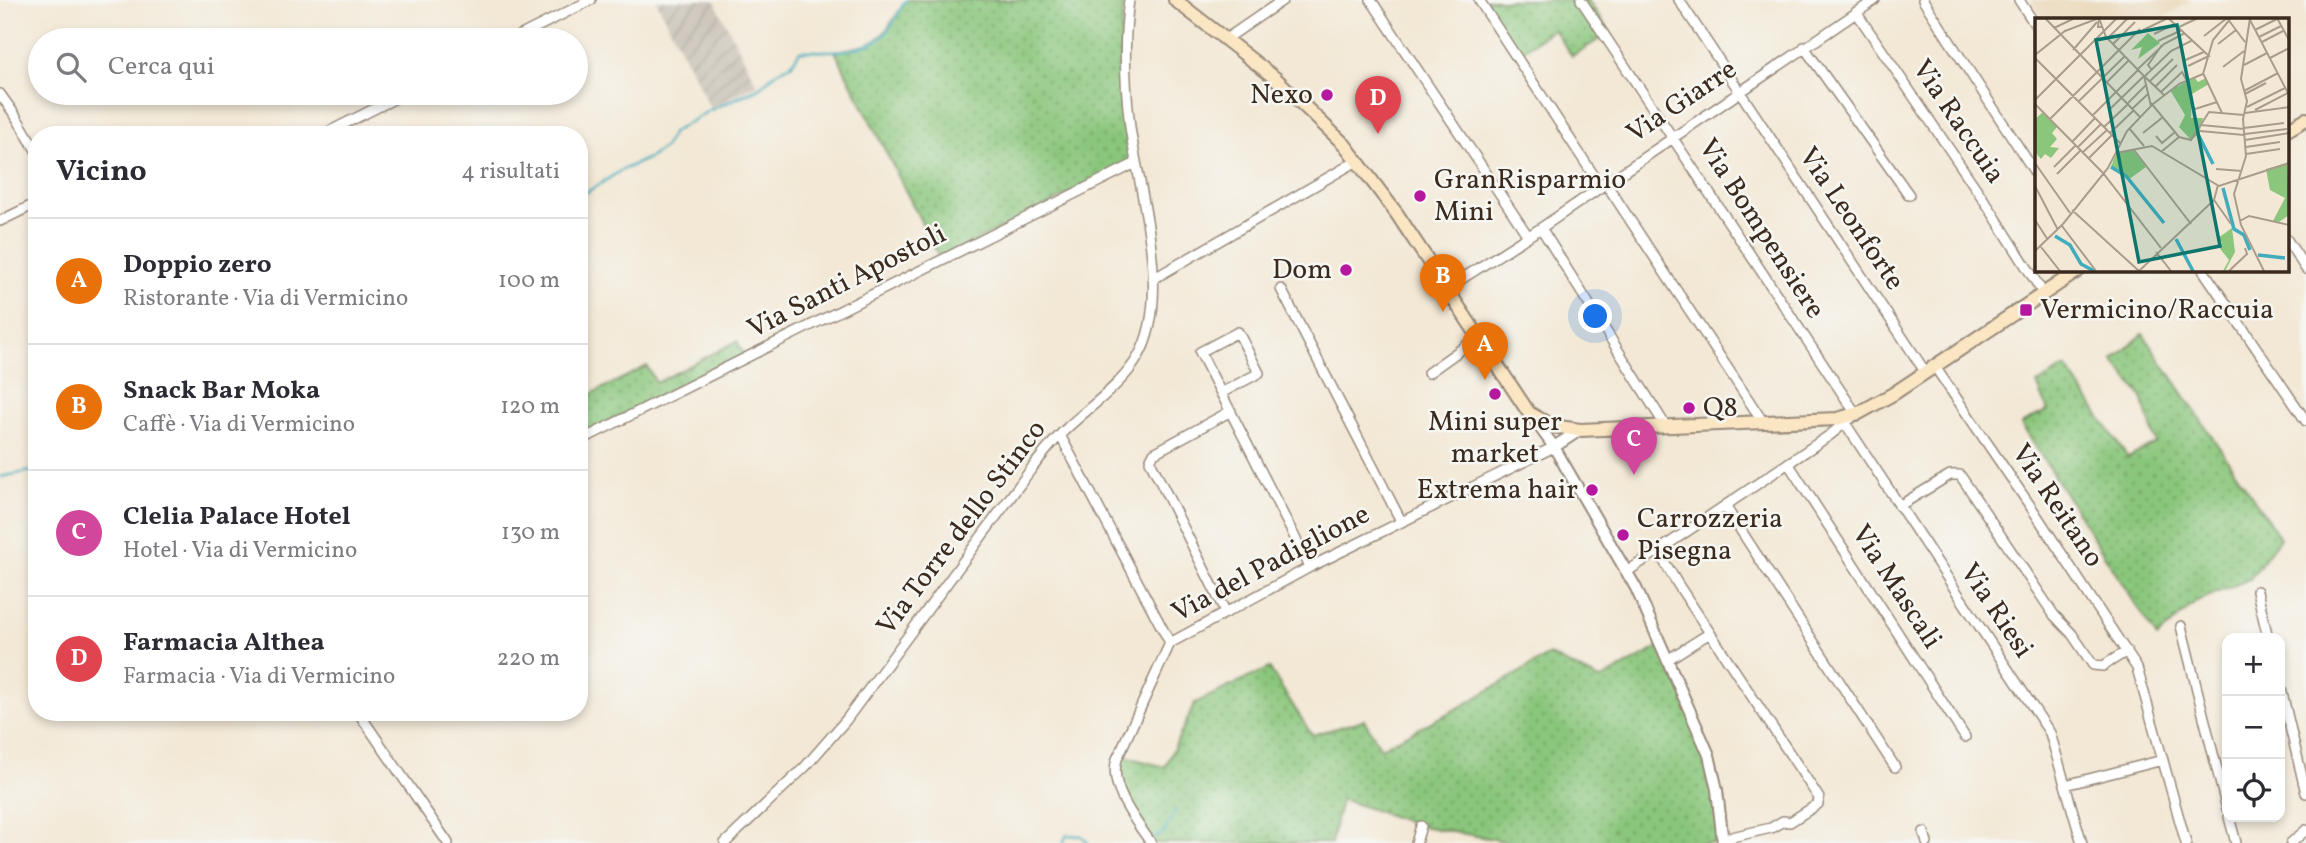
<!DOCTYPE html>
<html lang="it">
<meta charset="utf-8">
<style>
:root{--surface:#fff;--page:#f7f7f7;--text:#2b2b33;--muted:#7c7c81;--line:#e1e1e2;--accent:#db2777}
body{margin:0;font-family:Vollkorn,serif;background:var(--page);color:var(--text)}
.controls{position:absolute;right:21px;bottom:21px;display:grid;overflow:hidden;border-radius:14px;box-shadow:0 4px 10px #0003}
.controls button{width:63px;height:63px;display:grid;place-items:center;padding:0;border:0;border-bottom:2px solid var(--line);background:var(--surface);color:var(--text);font:35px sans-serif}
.you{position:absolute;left:1596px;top:317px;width:24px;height:24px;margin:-18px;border:5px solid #fff;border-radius:50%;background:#1a73e8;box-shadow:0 0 0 10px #1a73e833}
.badge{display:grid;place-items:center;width:46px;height:46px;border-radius:50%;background:var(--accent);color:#fff;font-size:23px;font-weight:700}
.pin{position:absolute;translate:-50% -58px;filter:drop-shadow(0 2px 4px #0008)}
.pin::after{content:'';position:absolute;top:37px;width:24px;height:21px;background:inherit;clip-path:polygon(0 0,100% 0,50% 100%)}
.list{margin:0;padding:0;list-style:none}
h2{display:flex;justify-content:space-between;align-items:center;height:91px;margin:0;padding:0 28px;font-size:30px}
h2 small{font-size:23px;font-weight:400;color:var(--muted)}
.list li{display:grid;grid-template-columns:46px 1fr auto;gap:21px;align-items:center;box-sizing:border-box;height:126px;padding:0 28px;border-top:2px solid var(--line)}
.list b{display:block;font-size:26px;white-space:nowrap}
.list p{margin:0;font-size:23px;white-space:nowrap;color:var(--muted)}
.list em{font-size:23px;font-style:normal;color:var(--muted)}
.icon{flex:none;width:38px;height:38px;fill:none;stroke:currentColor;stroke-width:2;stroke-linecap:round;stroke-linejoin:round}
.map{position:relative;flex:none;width:2306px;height:843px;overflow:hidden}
.search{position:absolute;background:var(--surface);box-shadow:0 4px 10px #0003;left:28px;top:28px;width:560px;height:77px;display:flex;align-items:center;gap:18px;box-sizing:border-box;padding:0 24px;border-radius:38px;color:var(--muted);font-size:26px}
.panel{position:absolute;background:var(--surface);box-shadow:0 4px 10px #0003;left:28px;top:126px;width:560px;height:595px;border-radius:28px}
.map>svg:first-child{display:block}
.built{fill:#ead8ba}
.industrial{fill:url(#industrial-furrows)}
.grass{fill:url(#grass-dots);stroke:#62784c;stroke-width:2}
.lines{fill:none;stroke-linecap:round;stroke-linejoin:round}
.stream{stroke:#40acbe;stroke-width:2.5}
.minor-casing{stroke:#97897a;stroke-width:12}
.tertiary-casing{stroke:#97897a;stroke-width:14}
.secondary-casing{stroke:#97897a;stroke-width:16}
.minor{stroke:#fff;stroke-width:9}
.tertiary{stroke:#fff;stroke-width:10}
.secondary{stroke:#fbe6c4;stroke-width:12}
.poi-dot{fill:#b5179e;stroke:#f6f6f2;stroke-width:2.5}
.labels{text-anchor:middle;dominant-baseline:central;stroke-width:5;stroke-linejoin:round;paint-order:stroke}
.poi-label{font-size:28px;fill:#3b2a1e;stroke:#f6f6f2;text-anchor:start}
.street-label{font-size:28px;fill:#3b2a1e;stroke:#f6f6f2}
.inset-river{fill:none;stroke:#40acbe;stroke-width:3.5}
.inset-road{fill:none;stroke:#a99c8c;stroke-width:2}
.view{fill:#0f766e;fill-opacity:0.15;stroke:#0f766e;stroke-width:3.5}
.inset-edge{fill:none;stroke:#3b2a1e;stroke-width:3.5}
</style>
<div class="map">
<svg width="2306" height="843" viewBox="0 0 2306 843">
<defs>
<pattern id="industrial-furrows" width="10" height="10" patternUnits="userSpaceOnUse" patternTransform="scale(1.75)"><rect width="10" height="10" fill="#cac3b8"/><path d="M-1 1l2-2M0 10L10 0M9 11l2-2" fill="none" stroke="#aea89e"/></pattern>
<pattern id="grass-dots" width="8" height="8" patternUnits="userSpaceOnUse" patternTransform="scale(1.75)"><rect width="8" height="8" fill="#8ac67b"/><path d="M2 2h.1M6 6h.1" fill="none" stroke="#72a164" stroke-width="1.8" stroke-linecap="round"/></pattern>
</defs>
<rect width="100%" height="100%" fill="#f6f6f2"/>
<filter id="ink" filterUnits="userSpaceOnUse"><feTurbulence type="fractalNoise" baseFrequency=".0143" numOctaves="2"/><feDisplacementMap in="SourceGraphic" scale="14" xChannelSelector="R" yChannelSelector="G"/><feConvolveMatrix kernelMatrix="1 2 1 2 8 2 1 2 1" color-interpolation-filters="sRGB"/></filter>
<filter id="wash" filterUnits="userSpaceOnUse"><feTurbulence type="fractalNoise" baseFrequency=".00686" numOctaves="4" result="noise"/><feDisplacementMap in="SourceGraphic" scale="28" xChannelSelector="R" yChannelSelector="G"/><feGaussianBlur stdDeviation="1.57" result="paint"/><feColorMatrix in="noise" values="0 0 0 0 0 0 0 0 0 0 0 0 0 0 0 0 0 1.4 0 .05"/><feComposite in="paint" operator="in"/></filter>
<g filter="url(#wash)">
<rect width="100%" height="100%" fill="#f3e8d5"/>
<path class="built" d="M2031,0H2192L2163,19H2043Z"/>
<path class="industrial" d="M656,0H714L757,84L710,108Z"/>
<path class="grass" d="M906,0H1124C1117,54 1121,108 1133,162L940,259L835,51C885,44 881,38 906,0Z
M1484,0H1588L1610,33L1572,56L1553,29L1519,53Z
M2143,334L2280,538L2250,579L2197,601L2157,638L2021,424L2048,410L2037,384L2066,367L2128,458L2156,443L2142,397L2113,360Z
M737,341L744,356L579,436V400L647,366L656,383Z
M1661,646L1709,755L1723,843H1515L1421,826L1341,799L1331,843H1151L1115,780L1119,755L1165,767L1195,703L1269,668L1312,735L1364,720L1381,748L1462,706L1549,655L1600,680Z"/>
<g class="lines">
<path class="stream" d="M579,197L622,170L649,158L664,148L673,132L710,110L759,88L777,72L791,65L800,51C826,51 860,54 882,37C893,28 898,12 906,0
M0,477L37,470
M1153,839L1164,832L1176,810
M1063,843L1067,835L1082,836L1088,843"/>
</g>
</g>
<g filter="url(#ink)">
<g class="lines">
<defs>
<path id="minor" d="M1371,0L1528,236
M1479,0L1600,185
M1581,0L1856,414L1830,435L1628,571
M1679,0L1926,373
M1923,0L2036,174
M2019,0L2036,26
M1856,12L1990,209L2043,293
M1226,39L1283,0
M511,40L591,0
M1804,47L1909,195
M0,94L15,115L37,152
M322,135L406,93
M1605,182L1763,422
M0,221L37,203
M1541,228L1665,425
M2287,240L2306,269
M2203,270L2306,421
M1153,279L1357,161
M1281,289L1401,521
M1446,289L1541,228L1875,0
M1238,332L1259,373L1221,393L1200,352Z
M1935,367L2033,510L2137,668L2186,843
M1428,373L1477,338
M1221,393L1310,567
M1843,420L2050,733L2082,843
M1060,435L1170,643
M579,441L1136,163
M1788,463L1965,737
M1725,506L1895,767
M1899,506L1950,475H1960L2054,615L2072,634L2093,665L2103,666L2127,651
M1658,551L1677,583L1819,798L1818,804L1790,822L1783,821L1771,828L1723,839
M2257,591L2268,638
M1226,613L1150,461L1154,453L1231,411
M2181,626L2227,809
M1667,660L1710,633
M2280,685L2306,793
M358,712L448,843
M2065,785L2163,760
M2229,817L2236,843
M1924,832L1927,843
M725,843L805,767L846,720L1032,468C1043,454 1054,440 1067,428C1090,406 1122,385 1138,357C1173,297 1139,192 1130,127C1125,85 1123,42 1129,0
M1151,843C1136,821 1108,787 1117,759L1170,643L1310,567L1554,447
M1416,843L1421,826
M2291,843L2306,830"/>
<path id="tertiary" d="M1531,415L1554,447L1636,588L1709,755L1717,790L1723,843
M1554,447L1580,430"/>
<path id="secondary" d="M1175,0L1275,78L1345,145L1397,214L1529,413L1552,426L1580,430L1837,419L1859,413L1893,394L2079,270
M2287,130L2306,119"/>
</defs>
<use href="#minor" class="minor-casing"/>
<use href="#tertiary" class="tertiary-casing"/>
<use href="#secondary" class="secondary-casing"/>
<use href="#minor" class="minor"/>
<use href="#tertiary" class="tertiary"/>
<use href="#secondary" class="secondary"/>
</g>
</g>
<g class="poi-dot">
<circle cx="1327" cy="95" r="7"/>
<circle cx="1420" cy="196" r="7"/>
<circle cx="1346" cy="270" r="7"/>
<rect x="2019" y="303" width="14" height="14" rx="3.5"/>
<circle cx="1495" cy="394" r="7"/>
<circle cx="1689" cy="408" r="7"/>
<circle cx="1592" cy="490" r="7"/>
<circle cx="1623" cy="535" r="7"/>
</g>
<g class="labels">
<g class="poi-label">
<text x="1313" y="95" text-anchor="end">Nexo</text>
<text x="1434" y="180">GranRisparmio<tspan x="1434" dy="32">Mini</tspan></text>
<text x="1332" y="270" text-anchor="end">Dom</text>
<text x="2040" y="310">Vermicino/Raccuia</text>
<text x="1703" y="408">Q8</text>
<text x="1495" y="422" text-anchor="middle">Mini super<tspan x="1495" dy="32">market</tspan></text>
<text x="1578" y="490" text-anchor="end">Extrema hair</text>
<text x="1637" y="519">Carrozzeria<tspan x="1637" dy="32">Pisegna</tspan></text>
</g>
<g class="street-label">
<text transform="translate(1682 102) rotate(-34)">Via Giarre</text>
<text transform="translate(1958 122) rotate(56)">Via Raccuia</text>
<text transform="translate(1851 219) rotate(56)">Via Leonforte</text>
<text transform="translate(1761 229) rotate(57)">Via Bompensiere</text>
<text transform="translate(847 282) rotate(-27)">Via Santi Apostoli</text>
<text transform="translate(2057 506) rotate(56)">Via Reitano</text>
<text transform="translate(962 528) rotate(-53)">Via Torre dello Stinco</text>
<text transform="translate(1271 564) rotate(-28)">Via del Padiglione</text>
<text transform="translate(1896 587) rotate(57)">Via Mascali</text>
<text transform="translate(1996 611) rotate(56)">Via Riesi</text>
</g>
</g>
<g transform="translate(2035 18)">
<rect width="254" height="254" fill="#f3e8d5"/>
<path d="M113,15L125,25L103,41L107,29L96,32ZM160,60L163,64L171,60L174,66L157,76L156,100H168L164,116L156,122L144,109L150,97L135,72ZM8,94L22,109L17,115L22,121L15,129L24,130L16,140L10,136L6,141L0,134V101ZM98,132L111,149L93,162L76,149L81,136ZM252,145L254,197L244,204L238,203L250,180L235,172L231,151ZM197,210L200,234L190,253H188L194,242L183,228L187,225L183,220Z" fill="#8ac67b"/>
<path class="inset-river" d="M164,118L178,146M76,149L91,158L129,205M188,170L199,211L209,217L215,232M20,218L35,227L46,246L59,253M141,221L158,253M223,237L250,240"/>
<path class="inset-road" d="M10,0L105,99M192,0L210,24M215,0L206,61L212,83L208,101L211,138L199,176L206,207L229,253M242,0L254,22M215,2L254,77M144,9L163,0M19,10L40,0M108,12L133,0L174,38L153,48M220,12L242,1M119,16L140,6M169,18L192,0M224,19L246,8M73,20L93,0M123,23L147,12M227,24L248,13M78,26L100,4M183,26L201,12M38,32L62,4M0,37L30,13L64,0L63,9H67M0,40L85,125M235,40L254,30M148,43L169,34M209,47L232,35M188,49L209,33M103,51L129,26L150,15M117,52L113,47L127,27M168,55L187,95M110,58L136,33L158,22M115,63L138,41M71,65L93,43M120,69L142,47M209,73L243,55M126,74L147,54L152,63M210,76L231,65M0,82L82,0M43,84L90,38M116,85L144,119L156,122L174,94L209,97M0,86L68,155L126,230M92,86L111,67M118,86L144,66L168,56L178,22L196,0M212,89L250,70M97,91L113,76M74,92L109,58L129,77M157,92L182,84M220,92L253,75M210,95L254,89M57,98L103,52M15,101L105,11M166,107L209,111M69,109L92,87M94,110L109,128M209,110L249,105M165,113L209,117M75,115L98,93M108,115L128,99M210,116L252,111M121,118L127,125L140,114M210,122L254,115M37,124L60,100M43,129L66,106M211,129L245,124M99,132L156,206M48,134L72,112M126,134L144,119M81,135L117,128L184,168L254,145M211,136L245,131M54,140L77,117M0,145L35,195M19,149L41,127M181,151L207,153M22,156L46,132M0,168L23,212M179,182L196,206M37,192L104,253M0,202L13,222M205,203L214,198L254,207M27,208L61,253M6,229L25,253M0,233L28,206L73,150L92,113L116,88L109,58L71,19L64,0M121,234L136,253M104,253L179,182L183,167M194,253L212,236L210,230"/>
<path class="view" d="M142,7L185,228L104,244L61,22Z"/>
<rect width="254" height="254" class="inset-edge"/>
</g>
</svg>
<div class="controls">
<button>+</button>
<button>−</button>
<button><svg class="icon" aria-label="locate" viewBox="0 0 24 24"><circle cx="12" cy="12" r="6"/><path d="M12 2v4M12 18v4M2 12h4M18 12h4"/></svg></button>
</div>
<div class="you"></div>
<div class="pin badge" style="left:1485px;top:380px;background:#e8710a">A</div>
<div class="pin badge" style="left:1443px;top:312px;background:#e8710a">B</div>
<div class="pin badge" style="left:1634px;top:475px;background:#d1479c">C</div>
<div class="pin badge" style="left:1378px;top:134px;background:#e0444e">D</div>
<div class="search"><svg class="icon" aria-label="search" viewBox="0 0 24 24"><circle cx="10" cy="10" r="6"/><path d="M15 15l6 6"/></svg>Cerca qui</div>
<section class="panel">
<h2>Vicino<small>4 risultati</small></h2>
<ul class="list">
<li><span class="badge" style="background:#e8710a">A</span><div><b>Doppio zero</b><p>Ristorante · Via di Vermicino</p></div><em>100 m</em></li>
<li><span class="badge" style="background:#e8710a">B</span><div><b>Snack Bar Moka</b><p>Caffè · Via di Vermicino</p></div><em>120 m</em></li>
<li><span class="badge" style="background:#d1479c">C</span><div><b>Clelia Palace Hotel</b><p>Hotel · Via di Vermicino</p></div><em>130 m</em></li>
<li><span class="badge" style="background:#e0444e">D</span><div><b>Farmacia Althea</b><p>Farmacia · Via di Vermicino</p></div><em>220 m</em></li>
</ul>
</section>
</div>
